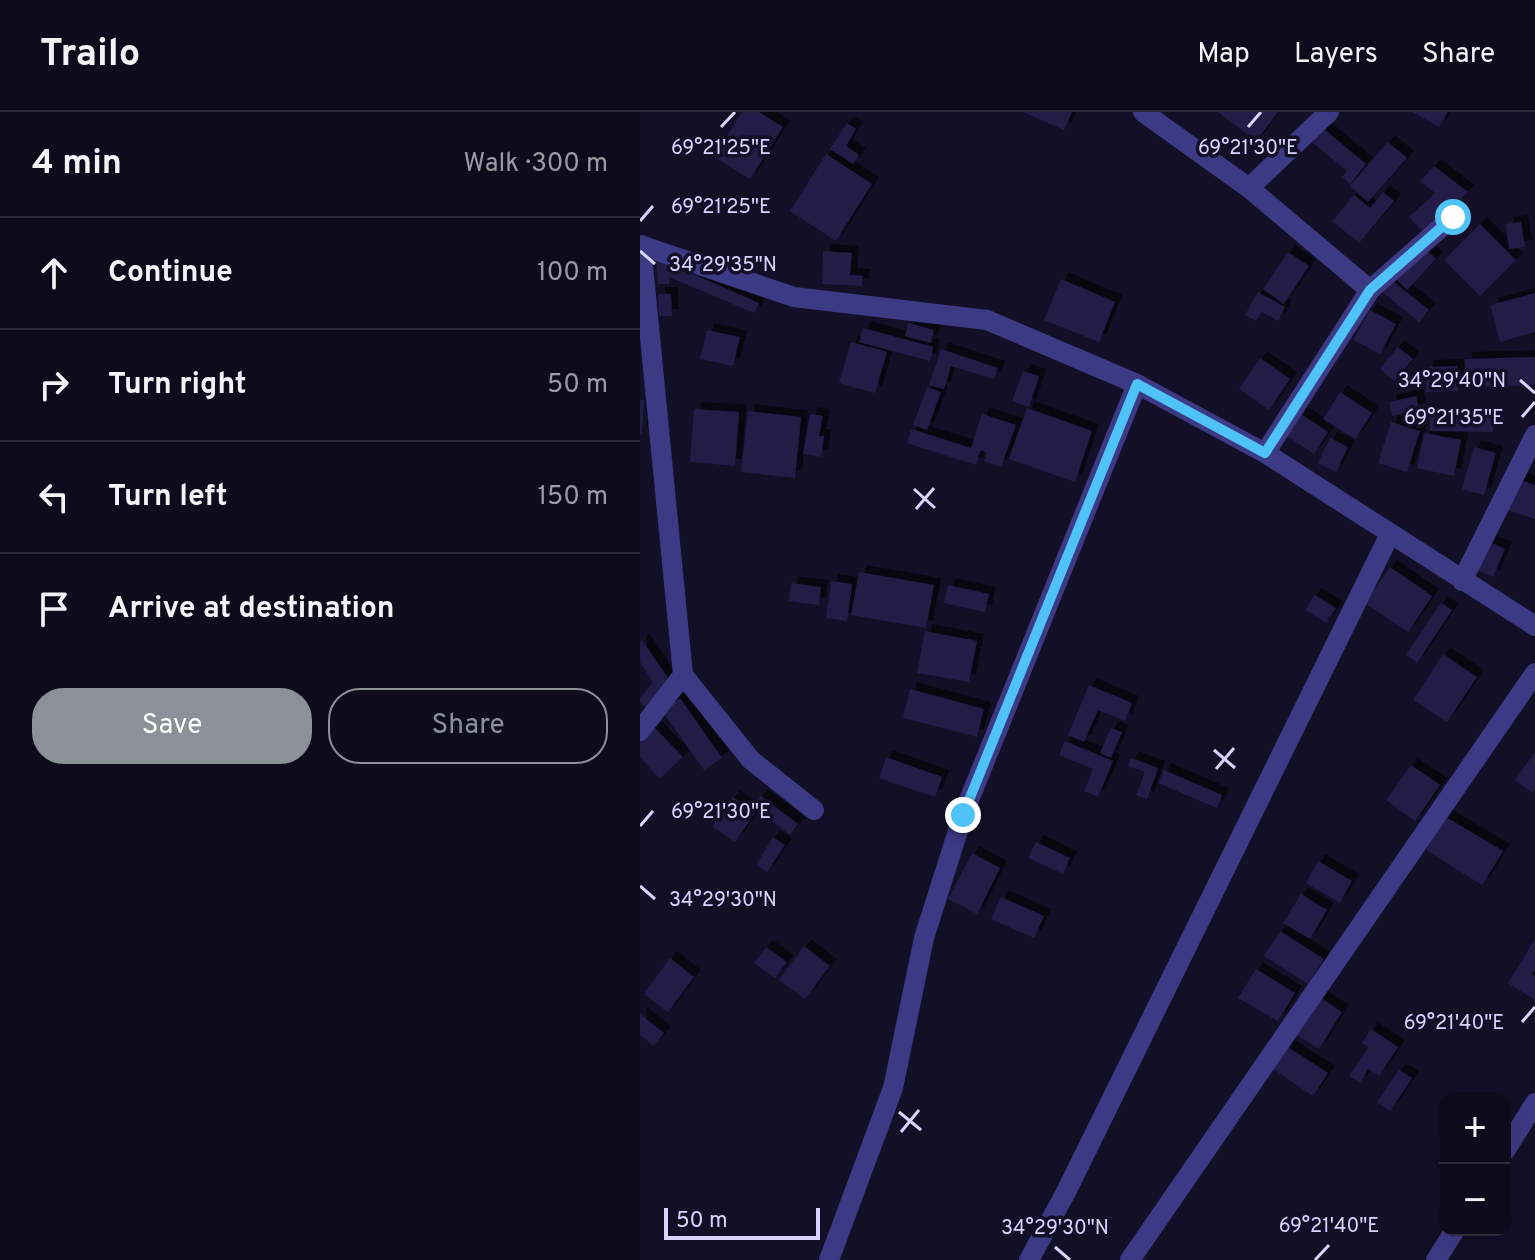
<!DOCTYPE html>
<meta charset="utf-8">
<style>
:root{--surface:#0e0b1c;--page:#1c1929;--text:#f1f3f6;--muted:#9b9ba3;--line:#2e2b3b;--accent:#8c9099}
body{margin:0;font-family:Overpass,sans-serif;background:var(--page);color:var(--text)}
.controls{position:absolute;right:24px;bottom:24px;display:grid;overflow:hidden;border-radius:16px;box-shadow:0 8px 32px #0002}
.controls button{width:72px;height:72px;display:grid;place-items:center;padding:0;border:0;border-bottom:2px solid var(--line);background:var(--surface);color:var(--text);font:40px sans-serif}
.scale{position:absolute;left:24px;bottom:20px;width:156px;box-sizing:border-box;padding-left:8px;border:4px solid #d9d4ff;border-top:0;font-size:22px;line-height:28px;white-space:nowrap;color:#d9d4ff;-webkit-text-stroke:6px #130f26;paint-order:stroke}
.stop{position:absolute;width:24px;height:24px;margin:-18px;border:6px solid #4fc3f7;border-radius:50%;background:#fff}
.stop.end{background:#4fc3f7;border-color:#fff;box-shadow:0 2px 8px #0008}
.list{margin:0;padding:0;list-style:none}
h2{display:flex;justify-content:space-between;align-items:center;height:104px;margin:0;padding:0 32px;font-size:34px}
h2 small{font-size:26px;font-weight:400;color:var(--muted)}
.list li{display:grid;grid-template-columns:52px 1fr auto;gap:24px;align-items:center;box-sizing:border-box;height:112px;padding:0 32px;border-top:2px solid var(--line)}
.list b{display:block;font-size:30px;white-space:nowrap}
.list em{font-size:26px;font-style:normal;color:var(--muted)}
.actions{display:flex;gap:16px;padding:24px 32px}
.actions a{flex:1;padding:18px 0;border:2px solid var(--accent);border-radius:32px;text-align:center;font-size:28px;color:var(--accent)}
.actions .main{background:var(--accent);color:#fff}
.icon{flex:none;width:44px;height:44px;fill:none;stroke:currentColor;stroke-width:2;stroke-linecap:round;stroke-linejoin:round}
.map{position:relative;flex:none;width:895px;height:1148px;overflow:hidden}
header{display:flex;align-items:center;gap:48px;box-sizing:border-box;height:112px;padding:0 40px;background:var(--surface);border-bottom:2px solid var(--line)}
header strong{font-size:38px}
nav{display:flex;gap:44px;margin-inline-start:auto;font-size:28px}
main{display:flex}
aside{flex:1;background:var(--surface)}
.map>svg:first-child{display:block}
.building{fill:#241b47;filter:url(#shadow)}
.lines{fill:none;stroke-linecap:round;stroke-linejoin:round}
.street{stroke:#3d3a85;stroke-width:20}
.route{stroke:#4fc3f7;stroke-width:10}
.ticks{fill:none;stroke:#d9d4ff;stroke-width:3}
.ticks-label{font-size:20px;text-anchor:middle;fill:#d9d4ff;stroke:#130f26;stroke-width:7;stroke-linejoin:round;paint-order:stroke}
</style>
<header>
<strong>Trailo</strong>
<nav><a>Map</a><a>Layers</a><a>Share</a></nav>
</header>
<main>
<aside>
<h2>4 min<small>Walk · 300 m</small></h2>
<ul class="list">
<li><svg class="icon" aria-label="ahead" viewBox="0 0 24 24"><path d="M12 20V5M6 11l6-6 6 6"/></svg><div><b>Continue</b></div><em>100 m</em></li>
<li><svg class="icon" aria-label="right" viewBox="0 0 24 24"><path d="M7 20v-9h11M14 6l5 5-5 5"/></svg><div><b>Turn right</b></div><em>50 m</em></li>
<li><svg class="icon" aria-label="left" viewBox="0 0 24 24"><path d="M17 20v-9H6M10 6l-5 5 5 5"/></svg><div><b>Turn left</b></div><em>150 m</em></li>
<li><svg class="icon" aria-label="arrive" viewBox="0 0 24 24"><path d="M6 21V4h12l-3 4 3 4H6"/></svg><div><b>Arrive at destination</b></div></li>
</ul>
<div class="actions"><a class="main">Save</a><a>Share</a></div>
</aside>
<div class="map">
<svg width="895" height="1148" viewBox="0 0 895 1148">
<defs>
<filter id="shadow"><feDropShadow dx="7" dy="-7" stdDeviation="0" flood-color="#0009"/></filter>
</defs>
<rect width="100%" height="100%" fill="#130f26"/>
<path class="building" d="M102,0H119L143,15L110,67L74,45Z
M383,0H432L424,18Z
M578,0H638L616,29Z
M772,0H808L799,15Z
M207,11L216,17L206,34L219,43L213,52L190,37Z
M684,17L726,52L710,72L702,65L707,59L672,30Z
M748,30L767,46L728,90L710,74Z
M186,42L232,72L196,129L150,99Z
M794,54L828,80L783,120L769,105L795,81L780,69Z
M743,80L754,89L719,131L692,109L714,83L730,96Z
M881,110L885,135L869,137L866,112Z
M840,112L876,148L840,184L804,148Z
M785,136L796,147L767,178L756,167Z
M183,139L212,141L210,163L223,164L222,174L182,172Z
M648,140L669,154L644,192L623,177Z
M16,146L119,191L114,201L29,165V172H18Z
M421,167L475,190L459,230L404,208Z
M750,167L789,198L779,210L741,179Z
M618,180L645,195L638,209L621,200L616,209L605,203Z
M895,181V220L860,230L850,193Z
M18,182H31L32,204H19Z
M730,198L756,212L740,242L713,228Z
M268,211L294,218L291,231L265,224Z
M223,216L293,235L290,249L219,230Z
M67,218L100,225L93,254L60,247Z
M211,230L247,240L235,281L199,271Z
M758,235L773,247L754,269L740,257Z
M301,237L358,256L354,267L311,254L304,277L289,273Z
M895,245V273L827,276L825,247Z
M620,246L650,267L629,298L599,277Z
M817,254L818,279L786,280V255Z
M383,259L399,264L389,295L372,289Z
M287,275L301,280L287,318L273,313Z
M700,280L732,301L715,327L683,307Z
M776,284L779,298L752,304L749,290Z
M0,288H4L2,321H0Z
M387,296L452,319L435,370L369,347Z
M54,297L99,300L95,354L50,350Z
M108,299L161,305L155,366L101,360Z
M170,302L183,304L179,324H184L181,345L163,342Z
M342,302L376,313L361,355L344,349L347,341L341,338L336,353L267,331L271,317L331,336Z
M661,302L688,320L674,342L647,324Z
M790,304L853,305V320L790,319Z
M751,310L780,319L767,360L738,351Z
M784,321L821,328L814,364L777,356Z
M690,326L708,335L696,360L678,351Z
M834,335L856,341L844,383L822,377Z
M877,367L895,373V407L867,398Z
M850,430L865,437L853,465L837,458Z
M750,455L792,484L768,520L725,491Z
M219,460L294,473L286,516L211,503Z
M191,469L212,472L207,509L186,506Z
M151,471L181,475L179,493L149,489Z
M308,473L349,482L345,500L304,491Z
M674,483L696,496L686,511L665,498Z
M801,491L812,498L777,551L766,543Z
M285,519L337,529L329,570L277,561Z
M2,528L30,569L6,596L0,591V586L13,570L0,550V530Z
M803,542L837,565L807,610L773,588Z
M449,573L492,591L485,609L458,598L444,630L428,623Z
M270,577L344,597L337,625L263,606Z
M40,586L82,646L64,658L22,599Z
M15,616L43,645L20,667L0,645V629Z
M471,616L482,620L471,646L460,641Z
M425,629L473,649L458,685L444,679L453,657L419,643Z
M895,640V677L892,681L875,668Z
M246,645L302,665L295,685L239,666Z
M491,646L518,656L507,687L496,683L505,660L488,654Z
M771,653L800,673L775,709L746,688Z
M524,658L582,683L577,696L518,671Z
M121,684L158,712L150,723L113,694Z
M93,685L115,701L95,730L72,714Z
M806,705L863,739L842,773L786,738Z
M133,725L145,733L127,760L116,753Z
M396,730L430,746L423,762L388,746Z
M332,741L360,756L337,802L308,787Z
M678,749L712,769L700,791L666,771Z
M661,782L687,798L670,827L643,811Z
M361,785L404,804L394,826L351,807Z
M640,819L684,847L668,872L624,844Z
M895,827V858L892,862L895,864V888L868,871Z
M164,834L190,854L165,887L139,868Z
M126,835L147,850L135,866L114,851Z
M30,846L54,865L28,900L4,882Z
M616,857L655,881L638,909L598,886Z
M678,884L702,900L679,937L654,921Z
M0,902L24,921L14,934L0,923Z
M731,917L758,935L739,964L728,957L720,971L709,964L729,935L722,931Z
M645,933L688,961L673,984L630,955Z
M759,958L772,966L750,999L737,990Z"/>
<g class="lines">
<path class="street" d="M503,0L609,76L730,178
M609,76L689,0
M0,133L154,185L347,208L497,272L625,341L895,514
M1,133L43,563L111,648L174,698
M625,341L730,178L813,105
M822,469L895,323
M0,619L43,563
M865,1039L895,991
M189,1148L253,976L284,826L323,703L497,272
M389,1148L426,1080L750,422
M490,1148L895,561
M796,1148L815,1118"/>
</g>
<g class="lines">
<path class="route" d="M323,703L497,272L625,341L730,178L813,105"/>
</g>
<path class="ticks" d="M81,15L95,0M608,15L621,0M0,109L13,94M0,139L15,152M880,268L895,281M882,305L895,290M274,377L295,396M276,397L294,376M574,638L595,656M576,657L594,636M0,714L13,699M0,774L15,787M882,910L895,895M259,1000L281,1018M261,1020L279,998M415,1135L430,1148M675,1148L689,1133"/>
<g class="ticks-label">
<text x="81" y="42">69°21'25"E</text>
<text x="608" y="42">69°21'30"E</text>
<text x="81" y="101">69°21'25"E</text>
<text x="83" y="159">34°29'35"N</text>
<text x="812" y="275">34°29'40"N</text>
<text x="814" y="312">69°21'35"E</text>
<text x="81" y="706">69°21'30"E</text>
<text x="83" y="794">34°29'30"N</text>
<text x="814" y="917">69°21'40"E</text>
<text x="689" y="1120">69°21'40"E</text>
<text x="415" y="1122">34°29'30"N</text>
</g>
</svg>
<div class="controls">
<button>+</button>
<button>−</button>
</div>
<div class="scale">50 m</div>
<div class="stop" style="left:813px;top:105px"></div>
<div class="stop end" style="left:323px;top:703px"></div>
</div>
</main>
